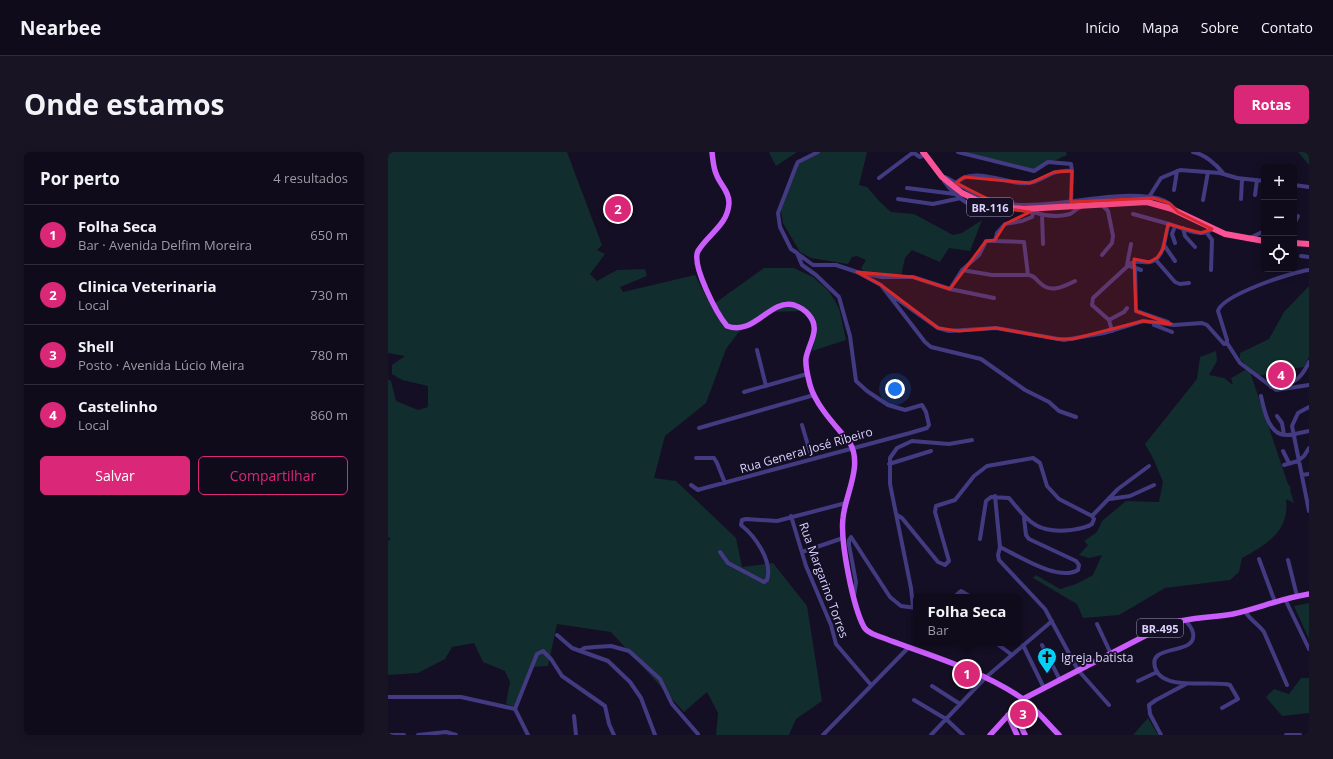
<!DOCTYPE html>
<html lang="pt">
<meta charset="utf-8">
<style>
:root{--surface:#0f0b1b;--page:#181424;--text:#f1f3f6;--muted:#9b9ba3;--line:#2f2b3a;--accent:#db2777}
body{margin:0;font-family:"Open Sans",sans-serif;background:var(--page);color:var(--text)}
.controls{position:absolute;right:12px;top:12px;display:grid;overflow:hidden;border-radius:6px;box-shadow:0 2px 10px #0003}
.controls button{width:36px;height:36px;display:grid;place-items:center;padding:0;border:0;border-bottom:1px solid var(--line);background:var(--surface);color:var(--text);font:20px sans-serif}
.you{position:absolute;left:507px;top:237px;width:14px;height:14px;margin:-10px;border:3px solid #fff;border-radius:50%;background:#1a73e8;box-shadow:0 0 0 6px #1a73e833}
.badge{display:grid;place-items:center;width:26px;height:26px;border-radius:50%;background:var(--accent);color:#fff;font-size:13px;font-weight:700}
.pin{position:absolute;translate:-50% -50%;border:2px solid #fff;box-shadow:0 1px 4px #0006}
.popup{position:absolute;left:525px;top:442px;width:108px;height:52px;box-sizing:border-box;display:grid;place-content:center;border-radius:6px;background:var(--surface);filter:drop-shadow(0 1px 3px #0005);font-size:13px;white-space:nowrap;color:var(--muted)}
.popup b{font-size:15px;color:var(--text)}
.popup::after{content:'';position:absolute;left:50%;top:100%;margin-left:-8px;border:8px solid transparent;border-top-color:var(--surface)}
.list{margin:0;padding:0;list-style:none}
h2{display:flex;justify-content:space-between;align-items:center;height:52px;margin:0;padding:0 16px;font-size:17px}
h2 small{font-size:13px;font-weight:400;color:var(--muted)}
.list li{display:grid;grid-template-columns:26px 1fr auto;gap:12px;align-items:center;box-sizing:border-box;height:60px;padding:0 16px;border-top:1px solid var(--line)}
.list b{display:block;font-size:15px;white-space:nowrap}
.list p{margin:0;font-size:13px;white-space:nowrap;color:var(--muted)}
.list em{font-size:13px;font-style:normal;color:var(--muted)}
.actions{display:flex;gap:8px;padding:12px 16px}
.actions a{flex:1;padding:9px 0;border:1px solid var(--accent);border-radius:6px;text-align:center;font-size:14px;color:var(--accent)}
.actions .main{background:var(--accent);color:#fff}
.icon{flex:none;width:22px;height:22px;fill:none;stroke:currentColor;stroke-width:2;stroke-linecap:round;stroke-linejoin:round}
.map{position:relative;flex:none;width:921px;height:583px;overflow:hidden;border-radius:6px}
header{display:flex;align-items:center;gap:24px;box-sizing:border-box;height:56px;padding:0 20px;background:var(--surface);border-bottom:1px solid var(--line)}
header strong{font-size:19px}
nav{display:flex;gap:22px;margin-inline-start:auto;font-size:14px}
.intro{display:flex;align-items:center;justify-content:space-between;box-sizing:border-box;height:96px;padding:0 24px}
h1{margin:0;font-size:28px}
.button{padding:10px 18px;border-radius:6px;background:var(--accent);color:#fff;font-size:14px;font-weight:700}
main{display:flex;gap:24px;padding:0 24px}
aside{flex:1;background:var(--surface);border-radius:6px;box-shadow:0 2px 10px #0003}
.map>svg:first-child{display:block}
.green{fill:#122d2e}
.lines{fill:none;stroke-linecap:round;stroke-linejoin:round}
.minor{stroke:#423b82;stroke-width:4}
.major{stroke:#ca5dfb;stroke-width:5.5}
.highway{stroke:#fb5298;stroke-width:6}
.marked{fill:#d62828;fill-opacity:0.2;stroke:#d62828;stroke-width:3;stroke-linejoin:round}
.labels{text-anchor:middle;dominant-baseline:central;stroke-width:4;stroke-linejoin:round;paint-order:stroke}
.shield{fill:#140f24;stroke:#9f98bd;stroke-width:1}
.shield-label{font-size:11px;font-weight:bold;fill:#dbd3fe}
.street-label{font-size:12px;fill:#dbd3fe;stroke:#140f24}
.poi-label{font-size:12px;fill:#dbd3fe;stroke:#140f24;text-anchor:start}
</style>
<header>
<strong>Nearbee</strong>
<nav><a>Início</a><a>Mapa</a><a>Sobre</a><a>Contato</a></nav>
</header>
<div class="intro"><h1>Onde estamos</h1><a class="button">Rotas</a></div>
<main>
<aside>
<h2>Por perto<small>4 resultados</small></h2>
<ul class="list">
<li><span class="badge">1</span><div><b>Folha Seca</b><p>Bar · Avenida Delfim Moreira</p></div><em>650 m</em></li>
<li><span class="badge">2</span><div><b>Clinica Veterinaria</b><p>Local</p></div><em>730 m</em></li>
<li><span class="badge">3</span><div><b>Shell</b><p>Posto · Avenida Lúcio Meira</p></div><em>780 m</em></li>
<li><span class="badge">4</span><div><b>Castelinho</b><p>Local</p></div><em>860 m</em></li>
</ul>
<div class="actions"><a class="main">Salvar</a><a>Compartilhar</a></div>
</aside>
<div class="map">
<svg width="921" height="583" viewBox="0 0 921 583">
<rect width="100%" height="100%" fill="#140f24"/>
<path class="green" d="M0,0H179L214,93L209,98L217,102L202,122L209,129L229,118L257,117L259,124L232,135L235,140L307,123L323,154L376,116H406L425,125L441,139L451,156L458,188L424,199C430,178 427,176 414,159L380,160L350,181L338,197L318,251L277,284L266,326L288,329L348,386L354,415L385,411L419,454L434,549L408,567L401,583H328L330,561L319,540L296,560L223,480L169,472L160,514L142,515L127,555L118,552L122,530L117,519L95,510L86,491L64,495L57,507L30,521L0,523V389L3,387L0,385V227L3,229L8,249L30,258L40,255V234L14,228L4,222V213L17,204L0,201Z
M381,0H409L388,14Z
M433,0H479L471,33L479,35L492,50L503,60L526,62L565,83L574,81L594,68L582,99L561,96L552,110L524,98L517,106L513,124L477,121L473,116L478,108L469,104L464,105L460,112L423,106L412,100L395,71L393,59L410,12Z
M577,0H678L679,3L646,18Z
M910,0H921V13Z
M921,134V205L916,215L893,218L872,224L861,217L900,332L903,336L902,338L906,351L898,347C902,379 879,392 854,406L851,420L842,428L777,436L731,463L695,466L689,452L645,426L648,423L672,437L688,432L705,423L714,403L701,406L691,403L700,393L696,389L709,380L714,369L738,349L771,350L775,330L765,306L757,292L809,227L812,205L828,199L829,209L821,223L836,226L845,233L843,226L861,216L852,207V201L881,187L896,160Z
M921,451V487L906,454Z
M913,526H921V561L894,564L878,545L886,537L901,542Z
M760,566L770,583H745Z"/>
<g class="lines">
<path class="minor" d="M570,0L646,19L660,10L683,12L684,19
M805,0C816,2 828,12 835,21
M557,25C575,34 592,47 612,51C662,59 713,39 762,45C772,46 782,50 788,58
M491,26L523,2L526,1L532,5L537,2
M556,29C567,45 596,68 615,56
M568,31C583,15 613,29 631,31C654,34 659,16 684,19L683,50
M906,33L921,35
M519,36L567,42
M786,38L789,19
M867,43L869,28
M761,45L773,26L792,18L832,21L849,26L876,29
M510,47L545,52L573,46
M853,47L854,27
M815,48L820,20
M714,53L720,59L725,84L724,91L714,103
M646,60C657,64 671,65 682,62C686,60 689,56 693,55
M745,62L781,72
M654,63L655,92
M906,72L910,64
M795,76L797,84L807,95
M819,81L824,88L823,118
M862,86L876,79
M607,89L636,90L640,123C645,123 647,126 651,130C662,142 675,135 687,129
M787,91L784,82L787,74
M743,92L739,113L753,118
M776,93L787,109
M410,102L425,113H448L469,120L494,125H525L562,137
M913,104L921,105
M767,107L787,130L792,132L801,131
M747,115L748,159L780,170
M574,118L604,123H640
M469,120L493,133L537,190L543,195L593,207L637,238L661,250L671,259L688,265
M498,139L550,176L561,179L608,176L676,188L716,181L755,169L786,173L814,171L819,173L836,192L839,191V188L830,159C834,143 904,120 921,118
M606,146L562,137L574,118L591,103L598,89H607L609,81L617,72L634,69L644,65L646,57
M721,168L736,160L739,156
M766,173L784,180
M724,179L721,168L704,153L705,146L743,111C750,108 755,111 762,110C778,106 776,84 781,72C793,75 813,87 824,77
M839,191L852,211L888,238L921,233
M369,198L378,234
M883,235C904,232 912,230 921,210
M356,240L419,222
M873,244C876,258 881,284 899,283C906,283 914,280 921,279
M921,255L910,261L904,274L921,359
M889,264L894,271L896,283
M414,273L424,307
M311,276L426,243
M895,299L901,311
M308,306H326L329,311L337,331
M501,312L543,299
M896,313L910,309L916,304L921,296
M914,323L921,322
M303,333L310,338L313,337L522,281L539,276L541,273L538,260L534,253L517,258L500,253L479,239L468,229L462,184L451,145L428,123L414,113L409,101L403,97L392,75L390,61L408,14L410,10L430,0
M607,344L612,395C631,404 670,430 690,418L691,413L688,409L641,387L638,383L636,366
M722,347L742,344L766,333
M509,363L514,366L550,410L557,413L561,409L547,360L548,354L567,348L586,324L599,314L645,306L652,311L659,334L671,347L704,364L706,367L704,372C698,376 690,377 683,378C649,382 641,370 621,346L603,345L598,349L592,387
M403,364L418,414L443,473L448,492L483,533
M704,364L730,337L761,314
M612,395L610,403L611,408L657,457L690,518L721,553
M332,400L340,411L376,430L379,428C385,409 367,384 353,373L354,368L358,367L389,369L458,351
M414,400L455,386
M871,407L887,450
M900,408L909,444
M466,444L468,430L461,393V388L463,385L502,445L513,454L528,456
M566,445L573,439L583,445
M897,447L921,497
M525,455L523,436L502,332V306L509,296L524,289L561,292L584,288
M857,459C861,467 870,472 876,480L899,533
M796,468C801,472 804,475 805,481C810,505 756,490 768,518C777,539 825,528 842,533L850,547L834,556
M709,472L723,502
M169,483L184,496L220,509L242,530L253,546L267,583
M608,491L624,503
M635,493L656,536
M654,493L672,528
M192,499L196,496L207,495L223,494L241,499L272,527L284,552L310,582
M750,529L769,520
M544,534L572,552
M0,545H73L127,557
M526,548L558,567L575,583
M127,557L149,502L155,499L163,507L174,524L217,554L221,572L226,583
M127,557L140,583
M186,564L188,583
M0,583H16
M30,583L58,580L68,583
M435,583L520,496
M543,583L597,526L664,469
M773,583L762,562L761,553L768,548L798,532
M898,583H912"/>
<path class="major" d="M324,0C325,8 325,16 329,24C333,34 341,39 341,51C340,73 320,82 310,99C303,113 329,162 339,174C367,184 381,147 406,153C412,155 417,158 421,163C433,177 421,191 418,206C417,215 420,224 422,233C428,254 448,274 462,291C475,314 457,343 455,366C452,389 465,455 476,475C478,479 481,480 485,482C533,501 586,515 629,543C645,553 658,570 671,583
M625,557L637,583
M620,563L629,583
M602,583L635,547L778,473C799,465 823,466 845,462C871,456 895,446 921,442"/>
<path class="highway" d="M535,0L554,25L574,41L601,54L636,57L759,50L784,57L837,82L876,89
M906,91L921,92"/>
</g>
<path class="marked" d="M684,19L683,50L765,46L781,51L790,60L824,77L813,81L780,72L775,97L769,106L761,110L746,107L748,159L783,172L755,169L685,187H669L608,176L571,179L550,176L493,133L469,120L525,125L562,137L598,89L607,88L617,72L642,60L601,54L602,48L568,31L576,25L642,31L666,20Z"/>
<defs>
<symbol id="church-pin" viewBox="-11 -11 22 30"><path d="M0 17L-7.5 6A9.5 9.5 0 1 1 7.5 6Z" fill="#06d0f7" stroke="#140f24"/><path d="M-1.2-6h2.4v3.5h3.3v2.4h-3.3V6h-2.4V-.1h-3.3v-2.4h3.3Z" fill="#111"/></symbol>
</defs>
<g fill-rule="evenodd">
<use href="#church-pin" x="648" y="494" width="22" height="30"/>
</g>
<g class="labels">
<g class="shield">
<rect x="579" y="46" width="46" height="18" rx="3"/>
<rect x="749" y="467" width="46" height="18" rx="3"/>
</g>
<g class="shield-label">
<text x="602" y="55">BR-116</text>
<text x="772" y="476">BR-495</text>
</g>
<g class="street-label">
<text transform="translate(418 298) rotate(-16)">Rua General José Ribeiro</text>
<text transform="translate(436 428) rotate(70)">Rua Margarino Torres</text>
</g>
<g class="poi-label">
<text x="673" y="505">Igreja batista</text>
</g>
</g>
</svg>
<div class="controls">
<button>+</button>
<button>−</button>
<button><svg class="icon" aria-label="locate" viewBox="0 0 24 24"><circle cx="12" cy="12" r="6"/><path d="M12 2v4M12 18v4M2 12h4M18 12h4"/></svg></button>
</div>
<div class="you"></div>
<div class="pin badge" style="left:579px;top:522px">1</div>
<div class="popup"><b>Folha Seca</b>Bar</div>
<div class="pin badge" style="left:230px;top:57px">2</div>
<div class="pin badge" style="left:635px;top:562px">3</div>
<div class="pin badge" style="left:893px;top:223px">4</div>
</div>
</main>
